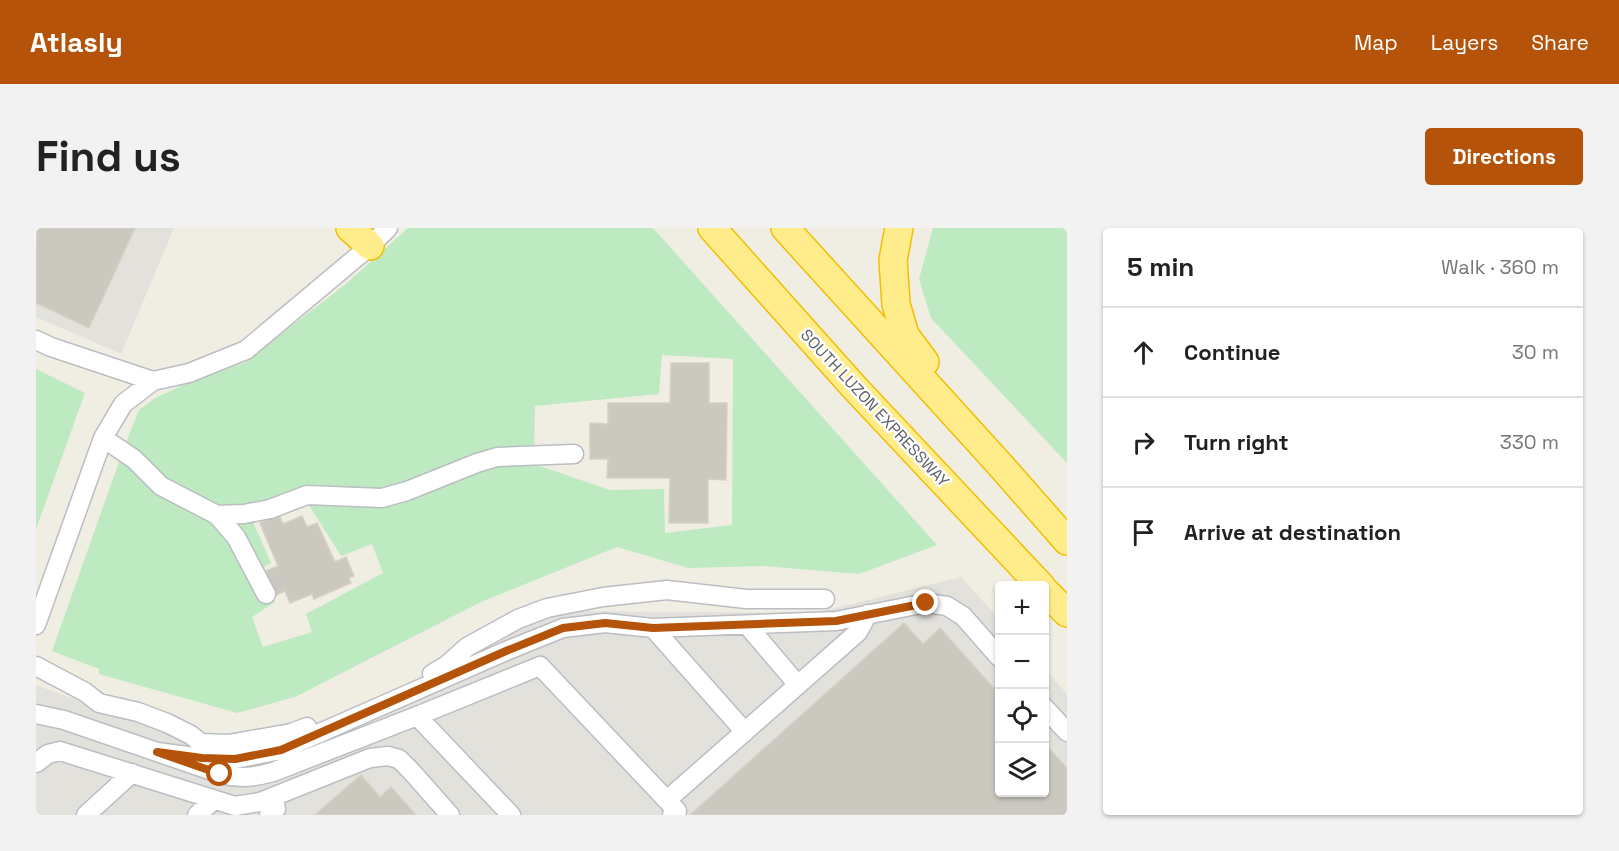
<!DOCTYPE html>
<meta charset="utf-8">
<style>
:root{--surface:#fff;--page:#f2f2f2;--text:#222;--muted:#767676;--line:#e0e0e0;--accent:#b45309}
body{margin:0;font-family:"Space Grotesk",sans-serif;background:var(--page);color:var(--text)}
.controls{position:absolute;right:18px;bottom:18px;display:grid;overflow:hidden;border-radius:6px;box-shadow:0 2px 4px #0004}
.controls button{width:54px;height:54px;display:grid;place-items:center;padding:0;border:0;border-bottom:2px solid var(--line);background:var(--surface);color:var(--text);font:30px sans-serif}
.stop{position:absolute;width:18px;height:18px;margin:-14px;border:4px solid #b45309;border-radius:50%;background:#fff}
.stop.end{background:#b45309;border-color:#fff;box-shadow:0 2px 6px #0008}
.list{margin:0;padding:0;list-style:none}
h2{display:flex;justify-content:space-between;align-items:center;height:78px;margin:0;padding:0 24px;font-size:26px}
h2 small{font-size:20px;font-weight:400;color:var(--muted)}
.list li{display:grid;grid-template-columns:39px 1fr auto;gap:18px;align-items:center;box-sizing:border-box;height:90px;padding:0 24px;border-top:2px solid var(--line)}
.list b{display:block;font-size:22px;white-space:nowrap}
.list em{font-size:20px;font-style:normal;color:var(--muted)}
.icon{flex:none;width:33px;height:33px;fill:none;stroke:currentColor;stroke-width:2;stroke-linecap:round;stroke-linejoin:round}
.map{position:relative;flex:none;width:1031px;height:587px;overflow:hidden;border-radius:6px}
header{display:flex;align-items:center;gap:36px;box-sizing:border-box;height:84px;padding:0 30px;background:var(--accent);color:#fff}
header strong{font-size:28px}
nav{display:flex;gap:33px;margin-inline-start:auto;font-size:21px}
.intro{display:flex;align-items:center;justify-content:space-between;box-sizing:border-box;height:144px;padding:0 36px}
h1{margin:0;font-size:42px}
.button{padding:15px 27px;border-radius:6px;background:var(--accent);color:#fff;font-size:21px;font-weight:700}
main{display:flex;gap:36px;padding:0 36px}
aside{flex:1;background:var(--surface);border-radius:6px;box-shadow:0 2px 4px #0004}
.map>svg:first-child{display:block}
.industrial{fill:#e3e1db}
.green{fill:#bdeac1;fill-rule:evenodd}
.building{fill:#cbc8c0;stroke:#d5d1c1;stroke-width:1.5}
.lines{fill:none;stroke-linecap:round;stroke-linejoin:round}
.minor-casing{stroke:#bbbdc3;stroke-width:21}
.highway-casing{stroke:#f3be00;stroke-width:30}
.minor{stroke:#fff;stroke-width:18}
.highway{stroke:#ffed8b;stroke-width:27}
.route{stroke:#b45309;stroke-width:8}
.labels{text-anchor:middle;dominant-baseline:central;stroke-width:5;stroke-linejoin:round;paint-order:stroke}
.street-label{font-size:16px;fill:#5b5f65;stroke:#fff}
</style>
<header>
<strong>Atlasly</strong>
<nav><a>Map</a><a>Layers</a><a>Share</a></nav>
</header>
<div class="intro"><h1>Find us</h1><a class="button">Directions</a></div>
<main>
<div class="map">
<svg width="1031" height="587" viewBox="0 0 1031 587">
<rect width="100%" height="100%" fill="#f0eee3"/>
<path class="industrial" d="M0,0H138L85,126L0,89Z
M925,349L963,391V564H1008L1009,441L1031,466V587H0V457L65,481L145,506L153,518L185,524L243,513L402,447L492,395L537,383L779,385Z"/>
<path class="green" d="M372,0H617L901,317L823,346L727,338L652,340L581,319L445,374L259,469L201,485L63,446V441L16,423L90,214L103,182L119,170L156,153L208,135L311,55ZM626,127L697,131L696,297L629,305L628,261L574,262L498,236L499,178L623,166ZM271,274L305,328L336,316L347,345L270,386L276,404L227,419L216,389L239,374L224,341L235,335L217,294Z
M897,0H1031V235L895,90L883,51Z
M0,141L49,165L0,301Z"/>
<path class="building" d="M1,0H99L53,100L0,75Z
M635,135H673V175H691L690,252L672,251V295H633L634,250H571L572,231H554V195L572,196V175H634Z
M243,287L247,296L266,288L271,299L281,295L299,334L310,329L318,348L313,350L315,355L278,371L276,366L254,375L249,363L240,367L230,343L242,338L224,295Z
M868,395L887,416L904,400L963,466V564H1008V515L1031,540V587H654Z
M325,547L344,569L355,559L380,587H279Z"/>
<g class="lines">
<defs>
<path id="minor" d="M0,112L15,119L117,153
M67,210L98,231L125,258L181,287L200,309L230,366
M181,287L208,286L234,281L271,267L346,270L371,263L441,235L461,229L538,226
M0,397L67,210L87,176L117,153L153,145L210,122L334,18L352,0
M711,397L762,457
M617,400L709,504
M0,438L49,464L63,475L102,484L131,495L155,507L165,515L193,516L255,505L271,499
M396,446L411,437L431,419L482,391L511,380L567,369L631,362L710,371H789
M1008,479L1031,504
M0,486L28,492L185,546C204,551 219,549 237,544L381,488L504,438L641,583L636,587
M381,488L475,587
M121,524L166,530L199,531L245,522L470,423L527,400L569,395L617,400L800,393L890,375L911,378L927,388L963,429
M0,535L12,526L24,523L199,578L224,574L334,530L352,528L363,531L375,543L414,587
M631,572L822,404L832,386
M50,587L96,545
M161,587L178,572
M233,587L240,581L237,569"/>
<path id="highway" d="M314,0L334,18
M676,0L818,159L1005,358
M749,0L966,239L1031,313
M863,0L857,32L860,76L869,107L889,134
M1008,362L1031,385"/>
</defs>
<use href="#minor" class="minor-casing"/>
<use href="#highway" class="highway-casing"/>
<use href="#minor" class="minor"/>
<use href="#highway" class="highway"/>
</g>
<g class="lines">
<path class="route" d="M184,546L121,524L166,530L199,531L245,522L470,423L527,400L569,395L617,400L800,393L890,375"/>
</g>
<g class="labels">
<g class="street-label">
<text transform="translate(839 180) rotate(47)">SOUTH LUZON EXPRESSWAY</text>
</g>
</g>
</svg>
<div class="controls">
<button>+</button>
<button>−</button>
<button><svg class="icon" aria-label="locate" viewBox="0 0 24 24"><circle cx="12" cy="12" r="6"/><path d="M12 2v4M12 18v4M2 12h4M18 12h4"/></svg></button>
<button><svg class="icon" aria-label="layers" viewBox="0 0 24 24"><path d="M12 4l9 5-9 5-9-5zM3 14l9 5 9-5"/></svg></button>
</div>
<div class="stop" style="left:184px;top:546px"></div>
<div class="stop end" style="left:890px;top:375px"></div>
</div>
<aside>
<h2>5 min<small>Walk · 360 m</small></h2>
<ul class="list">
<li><svg class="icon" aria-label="ahead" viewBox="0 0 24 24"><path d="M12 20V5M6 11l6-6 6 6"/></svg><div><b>Continue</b></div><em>30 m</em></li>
<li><svg class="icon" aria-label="right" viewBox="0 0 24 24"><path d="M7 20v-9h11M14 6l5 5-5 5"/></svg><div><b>Turn right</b></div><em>330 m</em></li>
<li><svg class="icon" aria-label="arrive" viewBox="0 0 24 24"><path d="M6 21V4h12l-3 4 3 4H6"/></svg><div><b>Arrive at destination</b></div></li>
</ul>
</aside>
</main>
